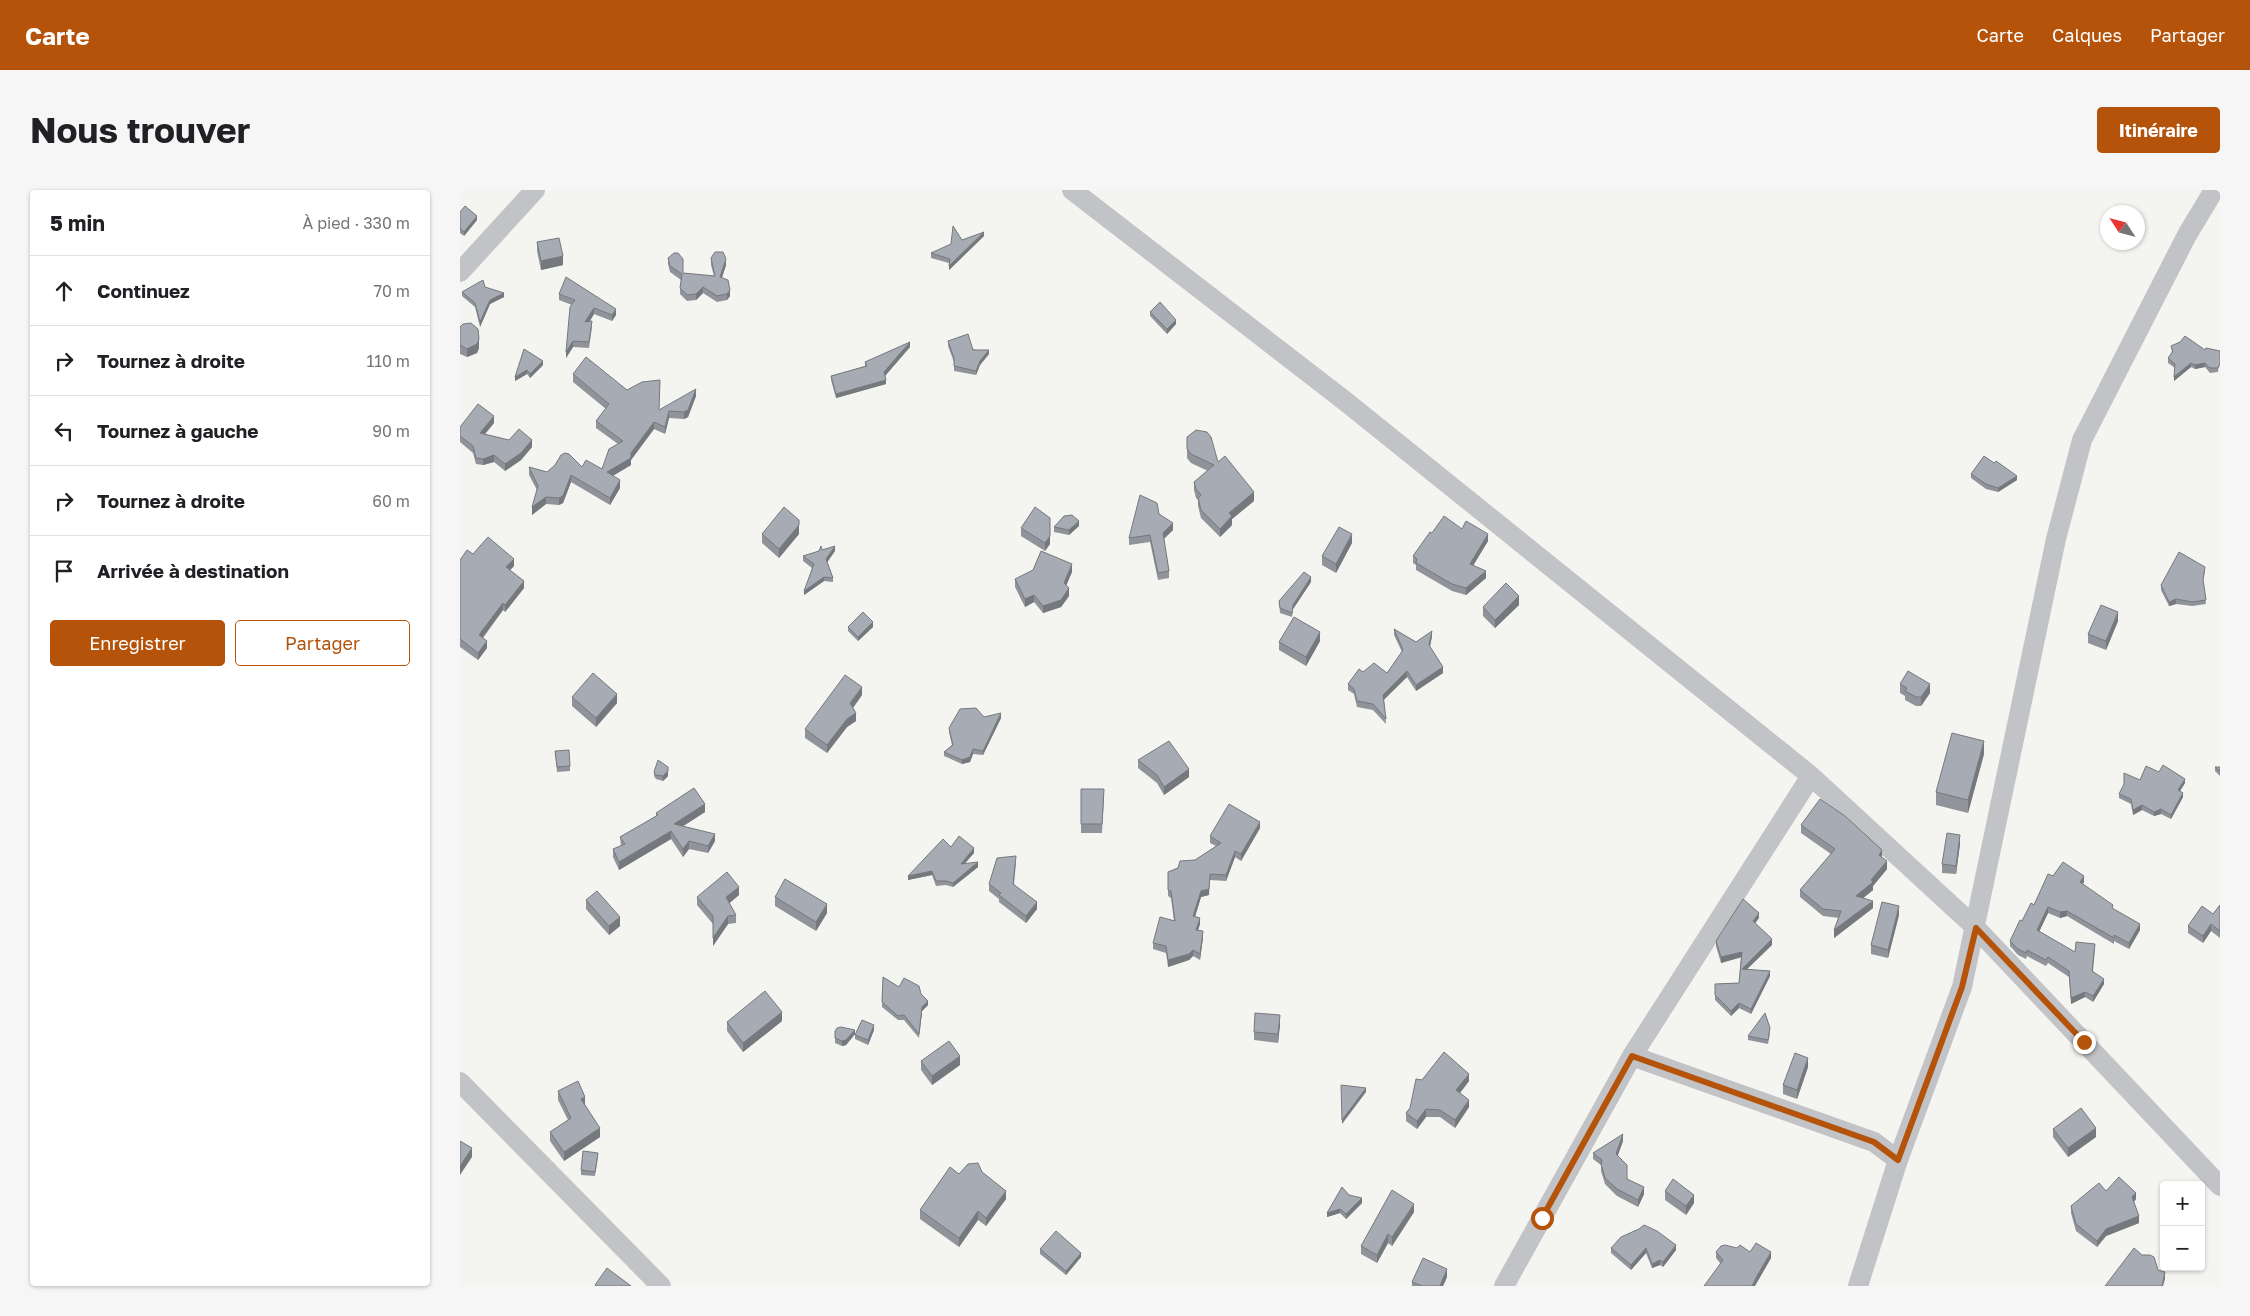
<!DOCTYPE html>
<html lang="fr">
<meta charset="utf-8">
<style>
:root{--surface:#fff;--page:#f6f6f6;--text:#202124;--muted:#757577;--line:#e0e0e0;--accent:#b45309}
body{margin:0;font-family:"Golos Text",sans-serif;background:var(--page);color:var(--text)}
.controls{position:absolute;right:15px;bottom:15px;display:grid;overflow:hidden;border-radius:5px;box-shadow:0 1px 4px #0004}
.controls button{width:45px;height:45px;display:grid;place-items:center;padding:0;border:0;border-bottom:1px solid var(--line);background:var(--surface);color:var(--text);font:25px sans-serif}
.compass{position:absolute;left:1640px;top:15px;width:45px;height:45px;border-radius:50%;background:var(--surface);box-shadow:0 1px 4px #0004;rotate:306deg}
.stop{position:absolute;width:15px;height:15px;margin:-11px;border:4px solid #b45309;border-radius:50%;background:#fff}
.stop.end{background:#b45309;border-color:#fff;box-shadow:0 1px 5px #0008}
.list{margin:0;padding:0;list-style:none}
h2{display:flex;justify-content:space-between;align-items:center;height:65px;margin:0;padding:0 20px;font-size:21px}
h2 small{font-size:16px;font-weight:400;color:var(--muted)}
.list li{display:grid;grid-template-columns:32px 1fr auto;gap:15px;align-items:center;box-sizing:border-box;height:70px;padding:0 20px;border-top:1px solid var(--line)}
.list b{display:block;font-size:19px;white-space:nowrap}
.list em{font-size:16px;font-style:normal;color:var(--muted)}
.actions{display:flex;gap:10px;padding:15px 20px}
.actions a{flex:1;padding:11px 0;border:1px solid var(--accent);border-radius:5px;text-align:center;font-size:18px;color:var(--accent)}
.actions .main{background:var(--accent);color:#fff}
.icon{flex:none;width:28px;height:28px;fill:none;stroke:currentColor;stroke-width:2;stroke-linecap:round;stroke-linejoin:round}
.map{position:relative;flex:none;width:1760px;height:1096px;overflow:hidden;border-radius:5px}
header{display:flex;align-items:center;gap:30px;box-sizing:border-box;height:70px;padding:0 25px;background:var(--accent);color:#fff}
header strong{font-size:24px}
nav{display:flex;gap:28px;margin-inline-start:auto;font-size:18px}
.intro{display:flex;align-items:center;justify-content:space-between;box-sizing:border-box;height:120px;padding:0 30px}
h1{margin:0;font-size:35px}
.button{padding:12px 22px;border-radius:5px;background:var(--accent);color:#fff;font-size:18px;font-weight:700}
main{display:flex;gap:30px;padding:0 30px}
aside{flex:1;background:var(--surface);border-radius:5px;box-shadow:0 1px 4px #0004}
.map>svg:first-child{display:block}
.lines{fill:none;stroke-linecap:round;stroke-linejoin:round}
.street{stroke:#c1c3c6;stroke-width:20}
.wall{fill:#90939a}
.shaded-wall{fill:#75787d}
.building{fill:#a7abb3;stroke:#75787d}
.route{stroke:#b45309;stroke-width:6}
</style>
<header>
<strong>Carte</strong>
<nav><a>Carte</a><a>Calques</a><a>Partager</a></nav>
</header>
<div class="intro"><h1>Nous trouver</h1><a class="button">Itinéraire</a></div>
<main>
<aside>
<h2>5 min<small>À pied · 330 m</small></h2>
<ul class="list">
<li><svg class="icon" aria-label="ahead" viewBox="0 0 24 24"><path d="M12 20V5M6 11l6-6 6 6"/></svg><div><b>Continuez</b></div><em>70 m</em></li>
<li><svg class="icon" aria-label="right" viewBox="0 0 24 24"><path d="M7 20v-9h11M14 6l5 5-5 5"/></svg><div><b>Tournez à droite</b></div><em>110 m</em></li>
<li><svg class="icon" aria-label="left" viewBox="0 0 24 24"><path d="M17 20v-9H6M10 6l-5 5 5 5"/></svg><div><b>Tournez à gauche</b></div><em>90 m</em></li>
<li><svg class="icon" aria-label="right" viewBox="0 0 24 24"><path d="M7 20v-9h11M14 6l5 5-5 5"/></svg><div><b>Tournez à droite</b></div><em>60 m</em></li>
<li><svg class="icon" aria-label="arrive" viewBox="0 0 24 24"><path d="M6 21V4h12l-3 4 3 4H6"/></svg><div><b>Arrivée à destination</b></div></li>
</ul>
<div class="actions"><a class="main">Enregistrer</a><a>Partager</a></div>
</aside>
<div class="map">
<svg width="1760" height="1096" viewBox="0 0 1760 1096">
<rect width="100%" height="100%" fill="#f4f4f1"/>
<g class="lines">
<path class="street" d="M612,0L885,211L1351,586L1516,738L1760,996
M0,82L75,0
M1172,866L1414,952L1438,970
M0,892L201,1096
M1044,1096L1172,866L1351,586
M1398,1096L1438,970L1502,797L1596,349L1622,250L1727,45L1754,0"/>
</g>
<path class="wall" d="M0,22L17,30L4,46L0,43Z
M524,46L489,80V73L471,68V63L502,50Z
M77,52L103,75L81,80L77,61Z
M208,68L223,83L254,86L251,75V68L266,75L262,88L270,106L267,110L257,112L243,103L236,110L227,111L220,104V98L221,90L210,82L208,74Z
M25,97L44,107L30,114L20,137L15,117L2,106V102Z
M99,104L156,125L152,131L134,124L130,131L132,137L129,158L113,157L106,168L112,115L99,110Z
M690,122L716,134L707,144L690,126Z
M0,137L19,158L17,163L7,167L0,164Z
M488,151L529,164L520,175L516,185L494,181V172L488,156Z
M1711,156L1745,160L1760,161L1758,182L1750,183L1745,177L1735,179L1731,177L1714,191L1715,178L1708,173V168L1712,163Z
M450,157L425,186L426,194L376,208L371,190V186L405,176V172Z
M64,159L83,175L70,188L67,184L55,191Z
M113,184L167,200L200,220L236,206L228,227L224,229L209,228L205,244L194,239L171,270V275L153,286L160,298L150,315L111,292L103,313L99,315L86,314L72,325L77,300L69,285V277L87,282L122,277L142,279L158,254L136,238V231L146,219L113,192Z
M34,233L25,244L72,257L61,270L45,281L34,272L23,275L16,274L13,263L0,252V237Z
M727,247L758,272L794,311L772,329V335L760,347L741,328L738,316V310L736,308L734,300V292L748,281L731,273L727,268Z
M1511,284L1557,290L1538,302L1526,299L1511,288Z
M699,324L713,340L704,349L709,381V388L698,390L690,352L669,355V348Z
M619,336L609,345L594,342V337Z
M561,338L590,354L585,361L561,346Z
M1002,339L1028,351L1013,375L1026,388L1006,405L992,401L956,380V375L953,373V366L972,343Z
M302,344H339L319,368L302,353Z
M892,353L876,383L862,375V366Z
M362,360L375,361L367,372L373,388V392L364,391L344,405L352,378L343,371V366Z
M13,364L54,376L50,380L64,398L45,422L43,420L23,448L27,458L18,470L0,457V370Z
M1745,381L1743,392L1746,414L1732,416L1716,414L1709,416L1701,400V395Z
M612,382L606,395L609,406L601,417L583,423L574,412L565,417L555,397V389Z
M851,392L833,419L832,427L820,423L819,411Z
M1059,415L1035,438L1023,426V417Z
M1658,431L1646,460L1628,453V444Z
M388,437H413L398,451L388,441Z
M934,439L956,452L972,446L970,457L983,483L956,501L947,487L924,510L926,534L913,520L897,517L894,504L888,500V494L903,482L927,483L942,462L934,445Z
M860,451L846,476L819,460V452Z
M1440,494L1470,503L1461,516H1456L1445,510V506L1440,503Z
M402,505L393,518L396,531L387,537L367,563L345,548V539Z
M112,507L157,513L136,537L112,516Z
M524,527L541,528L523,565L513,564L510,572L502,574L484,566V562L492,555L489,542V538Z
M95,561L110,576V581L97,582Z
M1524,564L1508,623L1476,615V602Z
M678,570L729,587L704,605L697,593L678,578Z
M1755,577H1760V586L1755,581Z
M194,582L208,586L203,591L196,589L194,586Z
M1725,593L1720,601L1723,607L1711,629L1701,624L1694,626L1682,620L1673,625L1671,614L1659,608V604Z
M621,599L644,608L642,643H621Z
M245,622L223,636L255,651L248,663L229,659L223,667L211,649L159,680L153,667V659L161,656L160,647L196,626V623Z
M1341,635L1422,667L1427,679L1413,696V700L1403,708L1413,718L1374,748L1379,728L1363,726L1340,707V700L1371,664L1341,643Z
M800,638L781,671L775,667L766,691L750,690L749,705L741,707L735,727L740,734L738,740L743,747L740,770L733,766L729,770L708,777L706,763L693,759V753L714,731L711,708L708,706V682L735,670L756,656L750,653V646Z
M1500,654L1496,684L1482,683V674Z
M491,657L514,663L505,673L518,677L493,697L486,695L476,696L472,685L448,690Z
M556,673L554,694L577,719L566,733L539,712V709L529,701V694Z
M1593,686L1624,692L1622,694L1680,740L1669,759L1654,751V754L1607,726L1600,728L1588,723L1579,742L1615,762L1635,759L1633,781L1644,794L1633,812L1625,807L1611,814L1609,787L1588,773L1586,776L1567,766L1566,769L1558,765L1550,756V751L1562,731Z
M279,705L269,713L276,725V733L268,734L253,756V734L237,715V707Z
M315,707L367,723L356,741L315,716Z
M126,710L160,736L149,745L126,719Z
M1760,715V748L1751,741L1743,753L1728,743V736L1753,724Z
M1439,725L1428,768L1411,764V755Z
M1299,728L1295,733L1312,755L1287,779L1310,786L1291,824L1279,818L1271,826L1255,810V794L1279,793L1281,767L1261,773L1256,756V751Z
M423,787L439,797L461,804L468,815L462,821L459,848L444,830H438L422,817Z
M322,831L283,862L267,841V832Z
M820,834L818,853L794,850V842Z
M414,840L408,855L395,849V845Z
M375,841L395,844L386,855L382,856L375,853Z
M1310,843L1308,854L1288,850V846Z
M461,871L500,875L472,895L461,880Z
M1348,877L1337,909L1323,904V895Z
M962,890L1009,891L1000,903L1009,917L995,938L980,927H966L957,939L946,931V923L950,918Z
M98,901L125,915L140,947L104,971L90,951V942L108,930L98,910Z
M1593,939L1636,947L1608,967L1593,947Z
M1163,951L1158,965L1167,989L1184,1004L1178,1017L1157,1006L1145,994L1141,981V975L1133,969V963Z
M138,967L135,986L121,985V980Z
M522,982L546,1009L526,1036L518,1030L499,1057L460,1029V1020L499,984Z
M1205,1001L1234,1013L1226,1025L1205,1010Z
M1646,1001L1676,1009L1674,1012L1679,1033L1646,1046L1637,1057L1616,1041L1611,1023V1016Z
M889,1005L902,1013L886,1029L880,1023L867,1027Z
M954,1022L932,1056L928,1053L917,1073L901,1064V1056Z
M1151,1058L1216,1060L1203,1077L1200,1075L1192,1078L1186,1063L1171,1080L1151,1063Z
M580,1059L621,1067L606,1085L580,1064Z
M1256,1062H1290L1311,1068L1297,1092L1260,1073L1256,1068Z
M987,1087L983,1096H952V1092Z"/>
<path class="shaded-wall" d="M17,26V30L4,46V42Z
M524,42V46L489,80V76Z
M103,66V75L81,80V71Z
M266,69V75L260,93V87Z
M243,97V103L236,110V104Z
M270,100V106L267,110V104Z
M44,103V107L30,114L20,137V132L30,110Z
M134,118V124L125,138V132Z
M156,119V125L152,131V125Z
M716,130V134L707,144V139Z
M19,149V158L17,163L7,167V159Z
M113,151V157L106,168V162Z
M450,152V157L424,187V182Z
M529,160V164L520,175L516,185V181L520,171Z
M83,171V175L70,188V184Z
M1731,173V177L1714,191V187Z
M1745,173V177L1735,179V175Z
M67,180V184L55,191V187Z
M426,190V194L376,208V204Z
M236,199V206L228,227L224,229V222Z
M209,221V228L205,244V237Z
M34,226V233L20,250V243Z
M194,232V239L171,270V275L147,289V282L171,263Z
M72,250V257L61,270L45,281V274Z
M34,265V272L23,275V269Z
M111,285V292L103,313L99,315V308Z
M1557,286V290L1538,302V298Z
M160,290V298L150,315V308Z
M794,302V311L772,329V335L760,347V339L769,323Z
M86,307V314L72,325V317Z
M590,328V354L585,361V353Z
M619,331V336L609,345V340Z
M713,333V340L703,349V343Z
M339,335V344L319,368V359Z
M892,344V353L876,383V374Z
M1028,344V351L1010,381V374Z
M375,356V361L366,374V369Z
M54,369V376L46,384V377Z
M612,374V382L604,401V393Z
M1026,381V388L1006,405V398Z
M364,387V391L344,405V401Z
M851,387V392L833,419L832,427L833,415Z
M64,391V398L45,422V415Z
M609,398V406L601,417L583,423V416Z
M574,405V412L565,417V409Z
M1059,406V415L1035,438V430Z
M1716,409V414L1709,416V412Z
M43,413V420L19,452V445Z
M1658,422V431L1646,460V451Z
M413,432V437L398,451V447Z
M972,441V446L969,461V455Z
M860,442V451L846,476V467Z
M27,451V458L18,470V463Z
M983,477V483L956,501V495Z
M947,481V487L923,510V505Z
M1470,494V503L1461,516V507Z
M402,497V505L390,522V513Z
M157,504V513L136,537V528Z
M396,523V531L387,537L367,563V555L387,529Z
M541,523V528L523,565V561Z
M1524,551V564L1508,623V610Z
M513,559V564L510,572L502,574V570Z
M729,579V587L704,605V597Z
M208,581V586L203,591V586Z
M1725,589V593L1718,604V600Z
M1723,603V607L1711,629V625Z
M245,614V622L214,642V634Z
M1682,615V620L1673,625V620Z
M1701,619V624L1694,626V622Z
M800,632V638L781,671V664Z
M211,641V649L159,680V672Z
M255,644V651L248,663V656Z
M1500,645V654L1496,684V676Z
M229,651V659L223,667V659Z
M514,658V663L501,678V674Z
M1422,660V668L1419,665Z
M775,661V667L766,691V685Z
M1427,671V679L1413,696V700L1396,714V706L1411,690Z
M518,672V677L493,697V693Z
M472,681V685L448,690V686Z
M1624,686V692L1620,698V692Z
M279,697V705L266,716V707Z
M749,699V705L741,707L733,733V726L741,701Z
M1413,711V718L1374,748V740Z
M577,712V719L566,733V726Z
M367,714V723L356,741V732Z
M1439,716V725L1428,768V760Z
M1588,717V723L1577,746V740Z
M1607,721V726L1600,728V722Z
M1299,723V728L1293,736V731Z
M268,726V734L253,756V748Z
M160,727V736L149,745V736Z
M740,728V734L736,746V740Z
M1680,734V740L1669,759V753Z
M1751,734V741L1743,753V746Z
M743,741V747L740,770V764Z
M1312,749V755L1282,784V779Z
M733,760V766L729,770L708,777V770Z
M1282,762V767L1261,773V767Z
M1310,781V786L1291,824V819Z
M1644,789V794L1633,812V806Z
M1625,802V807L1611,814V808Z
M468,811V815L462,821L459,848L462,817Z
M1279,813V818L1271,826V821Z
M322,822V831L283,862V853Z
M820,825V834L818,853V844Z
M414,835V840L408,855V850Z
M395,840V844L386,855L382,856V851Z
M500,866V875L472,895V886Z
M1348,868V877L1337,909V900Z
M1009,884V891L996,908V900Z
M906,898V902L882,934V930Z
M125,907V915L121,918V909Z
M1009,910V917L995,938V930Z
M966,919V927L957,939V931Z
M140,938V947L104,971V962Z
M1636,938V947L1608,967V958Z
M1163,944V951L1156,970V964Z
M12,958V967L0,985V976Z
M1184,997V1004L1178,1017V1010Z
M546,1001V1009L526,1036V1028Z
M1676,1003V1009L1672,1014V1007Z
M1234,1005V1013L1226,1025V1016Z
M902,1008V1013L886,1029V1024Z
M954,1014V1022L932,1056V1047Z
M880,1019V1023L867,1027V1023Z
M518,1021V1030L499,1057V1048Z
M1679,1026V1033L1646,1046L1637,1057V1051L1646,1039Z
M928,1044V1053L917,1073V1065Z
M1216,1055V1060L1203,1077V1072Z
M1186,1058V1063L1171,1080V1075Z
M1311,1062V1068L1295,1096H1292L1297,1086Z
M621,1063V1067L606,1085V1081Z
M1200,1070V1075L1192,1078V1074Z
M987,1079V1087L983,1096H980Z
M1705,1082V1089L1703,1096H1702Z"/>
<path class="building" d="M5,16L17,26L4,42L0,38V22Z
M493,36L502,50L524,42L489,76L490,69L471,63L491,54Z
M99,48L103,66L81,71L77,52Z
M255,62H263L266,69L260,87L268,90L270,100L267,104L257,106L243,97L236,104L227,105L220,98L222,84L210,76L208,68L214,63H218L223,69V83L255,86L251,68Z
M106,87L156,119L152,125L134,118L125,132L132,131L129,152L113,151L106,162L110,117L115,110L99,104Z
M23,90L25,97L44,103L30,110L20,132L15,113L2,102Z
M700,112L716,130L707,139L690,122Z
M11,133L18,139L19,149L17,154L7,159L0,155V137L3,134Z
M508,144L513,160H529L520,171L516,181L494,176V168L488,151Z
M1725,146L1745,160L1746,158L1760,161V174L1758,178H1750L1745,173L1735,175L1731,173L1714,187L1715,174L1708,168L1713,161L1711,156L1720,152Z
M450,152L424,182L426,190L376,204L371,186L407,176L405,172Z
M64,159L83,171L70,184L67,180L55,187Z
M126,167L167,200L182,192L200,190L199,220L236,199L228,220L224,222L209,221L205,237L194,232L171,263V268L147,282L160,290L150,308L111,285L103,306L99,308L86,307L72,317L78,296L69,277L87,282L95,275L101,265L105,263L109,264L122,277L126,270L142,279L149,259L163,251L136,231L149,214L113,184Z
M18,214L34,226L20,243L49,250L59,239L72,250L61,263L45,274L34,265L23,269L16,268L13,256L0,246V237Z
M736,240L747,242L751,247L758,272L765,266L794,302L769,323L772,326L760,339L741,320L738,308L741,305L736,299L734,292L754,275L731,264L727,259V247Z
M1524,266L1534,273L1536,271L1557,286L1538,298L1526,294L1511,284Z
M680,305L697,313L699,324L713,333L703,343L709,381L698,383L690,345L669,348Z
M324,317L339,330V335L319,359L302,344Z
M575,317L590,328V346L585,353L561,338Z
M612,325L619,331L609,340L594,337L604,326Z
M984,326L1002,339L1006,331L1028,344L1010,374L1026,381L1006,398L992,394L956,373L957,369L953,366L970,342L972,343Z
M879,337L892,344L876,374L862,366Z
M28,347L54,369L46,377L64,391L45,415L43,413L19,445L27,451L18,463L0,449V370L7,360L13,364Z
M361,356L362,360L375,356L366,369L373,388L364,387L344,401L354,374L343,366L359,361Z
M581,361L612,374L604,393L609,398L601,410L583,416L574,405L565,409L555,389L573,380Z
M1719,362L1745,377L1743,389L1746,410L1732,412L1716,409L1709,412L1701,395Z
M844,382L851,387L833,415L832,423L820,418L819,411Z
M1046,393L1059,406L1035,430L1023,417Z
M1641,415L1658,422L1646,451L1628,444Z
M403,422L413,432L398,447L388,437Z
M834,427L860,442L846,467L819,452Z
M934,439L956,452L972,441L969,455L983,477L956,495L947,481L923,505L926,529L913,514L897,511L894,499L888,494L899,479L903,482L914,473L927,483L943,460Z
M1448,481L1470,494L1461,507H1456L1445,501L1447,498L1440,494Z
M133,483L157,504L136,528L112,507Z
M385,485L402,497L390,513L396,523L387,529L367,555L345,539Z
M516,518L524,527L541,523L523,561L513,559L510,567L502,570L484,562L493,555L489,538L500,519Z
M1492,543L1524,551L1508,610L1476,602Z
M709,551L729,579L704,597L697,585L678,570Z
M109,560L110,576L97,577L95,561Z
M198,570L208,577V581L203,586L196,585L194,582Z
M1703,575L1725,589L1718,600L1723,603L1711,625L1701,619L1694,622L1682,615L1673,620L1671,609L1659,604L1664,594V583L1680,590L1686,576L1699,582Z
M1755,577H1760V581Z
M234,598L245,614L214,634L255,644L248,656L229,651L223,659L211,641L159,672L153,659L165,654L160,647L198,625L196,623Z
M621,599H644L642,634H621Z
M1360,609L1385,626L1422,660L1419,665L1427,671L1411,690L1413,692L1396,706L1413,711L1374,740L1381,721L1363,719L1340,700L1375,659L1341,635Z
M769,614L800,632L781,664L775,661L766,685L750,684L749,699L741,701L733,726L740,728L736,740L743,741L740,764L733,760L729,764L708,770L706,756L693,753L700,727L715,731L711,701L708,700V682L718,678L720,671L735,670L761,653L750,646Z
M1487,643L1500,645L1496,676L1482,674Z
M499,646L514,658L501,674L518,672L493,693L486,691H476L472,681L448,686L483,649L491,657Z
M556,666L553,694L577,712L566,726L539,705L541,703L529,694L537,668Z
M1603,672L1624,686L1620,692L1653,715L1652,718L1680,734L1669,753L1654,745V748L1607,721L1600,722L1588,717L1577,740L1615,762L1616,752L1635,754L1632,781L1644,789L1633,806L1625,802L1611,808L1609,781L1588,767L1586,770L1567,760L1566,763L1558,759L1550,751L1560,730L1562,731L1571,713L1574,715L1588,684L1593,686Z
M267,682L279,697L266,707L276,725L268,726L253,748V726L237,707Z
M325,689L367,714L356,732L315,707Z
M137,701L160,727L149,736L126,710Z
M1283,709L1299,723L1293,731L1312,749L1282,779L1310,781L1291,819L1279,813L1271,821L1255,805V794L1279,793L1282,762L1261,767L1256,751Z
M1422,712L1439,716L1428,760L1411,755Z
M1760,715V741L1751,734L1743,746L1728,736L1742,716L1753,724Z
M423,787L439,797L444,788L459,796L461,804L468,811L462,817L459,844L444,825L438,826L422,812Z
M305,801L322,822L283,853L267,832Z
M795,823L820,825L818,844L794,842Z
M1305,823L1310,838L1308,850L1288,846Z
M402,830L414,835L408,850L395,845Z
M381,837L395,840L386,850L382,851L375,848V841L377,838Z
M489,851L500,866L472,886L461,871Z
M984,862L1009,884L996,900L1009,910L995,930L980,920L966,919L957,931L946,923L950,918L956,889L962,890Z
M1335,863L1348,868L1337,900L1323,895Z
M118,891L125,907L121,909L140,938L104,962L90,942L111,928L98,901Z
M881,895L906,898L882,930Z
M1621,918L1636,938L1608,958L1593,939Z
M1163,944L1156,964L1167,975V989L1184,997L1178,1010L1157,999L1145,988L1141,974L1142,970L1133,963Z
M0,951L12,958L0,976Z
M123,961L138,963L135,982L121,980Z
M518,973L522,982L546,1001L526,1028L518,1021L499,1048L460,1020L490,977L499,984L508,974Z
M1659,987L1676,1003L1672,1007L1679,1026L1646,1039L1637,1051L1616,1034L1611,1016L1639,993L1646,1001Z
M1213,989L1234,1005L1226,1016L1205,1001Z
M882,997L889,1005L902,1008L886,1024L880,1019L867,1023Z
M932,1000L954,1014L932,1047L928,1044L917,1065L901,1056Z
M1184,1035L1197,1041L1216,1055L1203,1072L1200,1070L1192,1074L1186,1058L1171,1075L1151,1058L1161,1047L1179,1039Z
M596,1041L621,1063L606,1081L580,1059Z
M1296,1053L1311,1062L1297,1086L1292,1096H1244L1263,1070L1256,1062L1261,1056L1265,1055L1277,1058L1280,1055L1290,1062Z
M1674,1058L1682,1065H1690L1694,1067L1698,1080L1705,1082L1702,1096H1645Z
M963,1068L987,1079L980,1096H962L952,1092Z
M147,1078L171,1096H136L135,1095Z"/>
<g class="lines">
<path class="route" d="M1082,1028L1172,866L1414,952L1438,970L1502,797L1516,738L1624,852"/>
</g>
</svg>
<div class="controls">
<button>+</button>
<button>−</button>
</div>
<svg class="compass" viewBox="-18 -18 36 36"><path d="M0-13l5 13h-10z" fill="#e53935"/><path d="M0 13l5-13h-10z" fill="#757577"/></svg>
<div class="stop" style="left:1082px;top:1028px"></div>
<div class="stop end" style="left:1624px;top:852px"></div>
</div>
</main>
